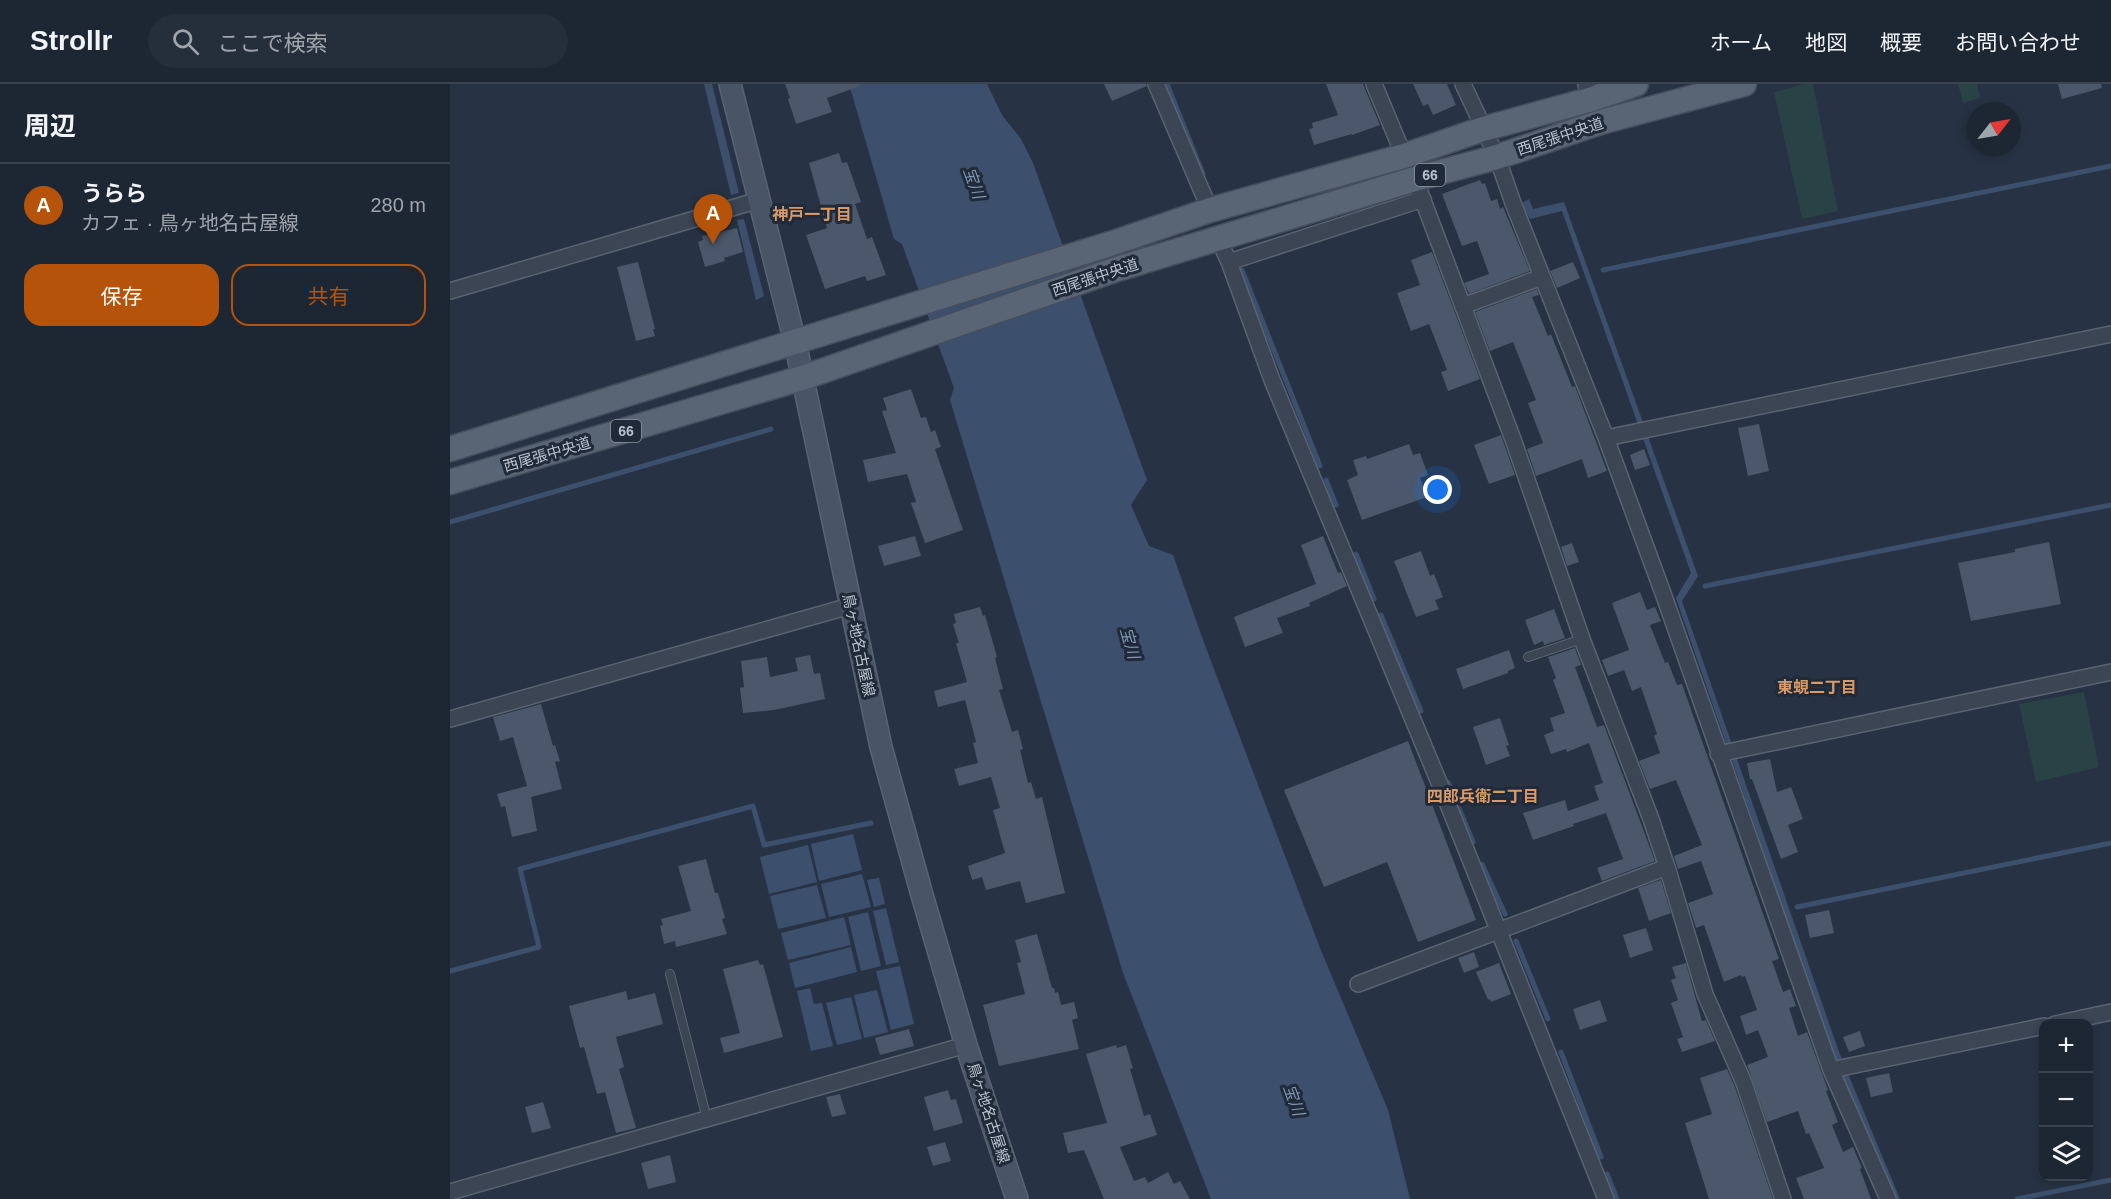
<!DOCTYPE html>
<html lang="ja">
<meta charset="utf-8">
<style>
:root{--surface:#1d2633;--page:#252e3b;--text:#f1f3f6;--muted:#a0a5ac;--line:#3b434e;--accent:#b45309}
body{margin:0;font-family:Helvetica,"Noto Sans JP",sans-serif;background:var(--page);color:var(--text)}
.controls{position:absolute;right:18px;bottom:18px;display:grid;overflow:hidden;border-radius:12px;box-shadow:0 3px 9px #0003}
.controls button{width:54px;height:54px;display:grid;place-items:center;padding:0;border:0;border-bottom:2px solid var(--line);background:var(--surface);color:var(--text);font:30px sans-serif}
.compass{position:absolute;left:1517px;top:18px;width:54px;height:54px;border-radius:50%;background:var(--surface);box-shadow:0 3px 9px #0003;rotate:59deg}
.you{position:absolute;left:988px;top:406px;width:21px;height:21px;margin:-15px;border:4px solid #fff;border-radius:50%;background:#1a73e8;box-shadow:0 0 0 9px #1a73e833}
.badge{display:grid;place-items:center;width:39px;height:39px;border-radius:50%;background:var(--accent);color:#fff;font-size:20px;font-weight:700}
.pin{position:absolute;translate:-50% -50px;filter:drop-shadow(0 2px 3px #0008)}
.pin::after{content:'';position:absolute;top:32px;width:21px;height:18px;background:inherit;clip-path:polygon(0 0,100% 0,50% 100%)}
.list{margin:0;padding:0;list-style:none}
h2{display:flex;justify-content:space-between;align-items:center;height:78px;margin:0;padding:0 24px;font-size:26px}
h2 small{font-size:20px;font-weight:400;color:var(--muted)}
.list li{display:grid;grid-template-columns:39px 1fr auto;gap:18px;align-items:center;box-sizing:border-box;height:84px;padding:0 24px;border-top:2px solid var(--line)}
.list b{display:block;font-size:22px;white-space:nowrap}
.list p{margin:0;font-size:20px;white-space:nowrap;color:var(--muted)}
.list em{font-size:20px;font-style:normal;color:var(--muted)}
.actions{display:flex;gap:12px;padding:18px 24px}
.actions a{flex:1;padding:14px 0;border:2px solid var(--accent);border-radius:18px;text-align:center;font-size:21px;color:var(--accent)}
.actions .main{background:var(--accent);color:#fff}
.icon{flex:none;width:33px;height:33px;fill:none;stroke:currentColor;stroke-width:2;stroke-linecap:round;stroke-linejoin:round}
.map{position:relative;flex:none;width:1661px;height:1115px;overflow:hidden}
header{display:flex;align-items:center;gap:36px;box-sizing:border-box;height:84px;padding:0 30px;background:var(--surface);border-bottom:2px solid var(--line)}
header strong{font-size:28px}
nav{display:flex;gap:33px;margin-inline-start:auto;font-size:21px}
.search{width:420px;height:54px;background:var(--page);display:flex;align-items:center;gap:15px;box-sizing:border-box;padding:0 21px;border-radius:33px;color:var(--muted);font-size:22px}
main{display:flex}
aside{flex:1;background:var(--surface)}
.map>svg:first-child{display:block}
.green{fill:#294245}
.water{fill:#3c506d}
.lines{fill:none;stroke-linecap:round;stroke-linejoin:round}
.stream{stroke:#3c506d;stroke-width:5}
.building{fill:#4b576a}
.service-casing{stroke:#5a6371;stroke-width:10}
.minor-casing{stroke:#5a6371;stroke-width:18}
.secondary-casing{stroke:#5a6371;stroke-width:24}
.primary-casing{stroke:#454e5d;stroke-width:27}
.service{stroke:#3b4554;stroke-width:8}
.minor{stroke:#3b4554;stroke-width:15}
.secondary{stroke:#495467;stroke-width:21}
.primary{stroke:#596474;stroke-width:24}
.labels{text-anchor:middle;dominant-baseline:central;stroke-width:6;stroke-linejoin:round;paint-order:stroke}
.shield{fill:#202a39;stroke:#8b94a1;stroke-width:1.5}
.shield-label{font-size:14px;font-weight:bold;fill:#b9c1cd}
.street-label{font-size:15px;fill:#b9c1cd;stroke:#202a39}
.water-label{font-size:16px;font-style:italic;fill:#7f96b5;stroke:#202a39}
.neighbourhood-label{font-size:16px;font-weight:bold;fill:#d99a68;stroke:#202a39}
</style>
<header>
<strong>Strollr</strong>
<div class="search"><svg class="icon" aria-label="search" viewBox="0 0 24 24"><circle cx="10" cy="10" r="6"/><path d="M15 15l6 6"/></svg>ここで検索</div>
<nav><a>ホーム</a><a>地図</a><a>概要</a><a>お問い合わせ</a></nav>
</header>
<main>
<aside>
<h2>周辺<small></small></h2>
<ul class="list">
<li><span class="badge">A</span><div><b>うらら</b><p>カフェ · 鳥ヶ地名古屋線</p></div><em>280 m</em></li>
</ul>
<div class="actions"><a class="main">保存</a><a>共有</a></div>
</aside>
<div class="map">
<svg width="1661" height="1115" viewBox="0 0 1661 1115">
<rect width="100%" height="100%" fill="#273344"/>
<path class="green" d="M1354,0H1363L1388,127L1352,135L1324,8Z
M1508,0H1527L1530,14L1513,19Z
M1634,608L1649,683L1586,698L1569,620Z"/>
<path class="water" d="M254,0H262L289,109L281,111Z
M399,0H537L552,31L571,55L583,79L697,396L681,421L699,462L723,471L753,556L870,864L938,1026L960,1115H761L673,889L500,316L504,304L452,160L444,155Z
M1079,115L1083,125L1114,118L1248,492L1232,517L1389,968L1450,1115H1445L1383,970L1226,514L1241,489L1112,127L1080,135L1072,119Z
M294,135L314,212L306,216L287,136Z
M403,750L412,786L369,797L361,760Z
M358,761L367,798L319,810L310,773Z
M412,790L421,823L379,833L371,800Z
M429,794L435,820L424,823L417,796Z
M367,801L376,834L328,845L320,812Z
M436,824L449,878L436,881L423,827Z
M418,828L431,882L411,887L398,833Z
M394,833L401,861L338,876L331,849Z
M401,863L407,888L345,904L339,879Z
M450,882L464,940L441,946L426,887Z
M360,904L364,920L372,919L383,962L361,967L347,907Z
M427,906L438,948L414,954L404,911Z
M401,913L412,955L387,961L376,919Z"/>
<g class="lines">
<path class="stream" d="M717,0L753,90
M792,186L870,382
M1153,186L1661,82
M876,396L886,421
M0,438L321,345
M906,470L924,515
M1255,502L1661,421
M931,531L971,627
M998,698L1023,758
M1032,780L1055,830
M1347,823L1661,759
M1066,857L1098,935
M0,887L89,863L70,785L303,722L314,761L421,739
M1111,968L1151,1073
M1157,1090L1167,1115
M1567,1115L1661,1096"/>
</g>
<path class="building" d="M335,0H409L410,2L377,14L382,28L346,40L338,15L340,14Z
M654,0H696L697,2L662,17Z
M876,0H913L930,41L902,51V50L864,61L859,45L863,44L862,39L888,31Z
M963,0H997L1006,21L983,31L978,20L973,22Z
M1608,0H1651L1652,4L1612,15Z
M389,69L392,79L397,78L411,118L405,120L417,155L422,153L436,191L417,197L415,192L375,205L356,151L377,144L359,79Z
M1030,96L1032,100L1035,99L1041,117L1047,115L1050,125L1053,123L1080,187L1019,210L1014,199L1039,190L1027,157L1012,162L992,110Z
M287,144L293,168L274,174L275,177L255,183L248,158L253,156L252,152Z
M982,168L1030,295L998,307L991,288L997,286L979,240L961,247L947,209L970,201L961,176Z
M188,178L205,245H203L205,252L186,257L167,183Z
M1123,178L1130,194L1107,204L1100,187Z
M1087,205L1089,211L1082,213L1098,252L1101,250L1122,303L1125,302L1157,387L1138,394L1132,375L1086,392L1077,365L1093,359L1078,319L1086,316L1063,258L1040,267L1025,228Z
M461,305L471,334L476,333L481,348L485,346L491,363L485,365L513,446L475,459L461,419L466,418L457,390L418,398L413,376L446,369L432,327L437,326L433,314Z
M1309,340L1319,387L1298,392L1288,344Z
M1051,351L1065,391L1039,400L1024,361Z
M959,360L963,371L970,369L978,391L970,394L977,413L912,436L897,396L908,391L903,376L916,372L917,375Z
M1194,365L1200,381L1185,386L1180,371Z
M465,452L471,472L434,482L428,462Z
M873,452L888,489L891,488L897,502L859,519L860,522L827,534L833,549L795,563L784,533L866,500L851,461Z
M1599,458L1611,520L1521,537L1508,479L1565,468V465Z
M1122,459L1129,478L1117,482L1111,463Z
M971,467L980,492L984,490L993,513L985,516L989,525L966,533L944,477Z
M1190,508L1197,526L1205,523L1211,537L1200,541L1215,579L1218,578L1227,601L1232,600L1239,620L1329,875L1322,877L1333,908L1340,905L1346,922L1339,924L1348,952L1357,948L1378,1006L1376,1007L1388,1038L1382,1041L1393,1068L1403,1063L1412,1084L1410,1085L1421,1115H1354L1346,1094L1374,1084L1359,1049L1356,1050L1348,1027L1317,1038L1297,981L1318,973L1308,946L1296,951L1290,932L1307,926L1295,892L1292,893L1291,891L1274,898L1254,841L1246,844L1238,819L1263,810L1251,777L1228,785L1224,772L1252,761L1226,696L1200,705L1189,677L1210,669L1204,652L1207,650L1191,603L1182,607L1174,586L1158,592L1152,576L1179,566L1162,519Z
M530,523L533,532L535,531L547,573L545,574L553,605L549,606L562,648L568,646L573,665L570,666L578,699L581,698L586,715L592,713L615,809L576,819L570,797L536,806L532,793L522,796L518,782L555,769L543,726L550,724L541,693L509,702L504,685L528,679L523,659L526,658L515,616L488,623L484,607L517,598L506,559H509L503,540L506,539L504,530Z
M1104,525L1115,554L1094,561L1093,557L1084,561L1075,536Z
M1125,564L1131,581L1125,583L1147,643L1154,641L1205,777L1152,797L1147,784L1173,775L1156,729L1123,740L1124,742L1083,756L1073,729L1115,716L1118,727L1149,716L1144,702L1153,699L1139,659L1117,668L1116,665L1101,670L1094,651L1104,647L1100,634L1115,629L1103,596L1106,594L1098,573Z
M1059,566L1065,584L1058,587V589L1013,605L1006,585Z
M360,571L364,590L370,589L375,615L324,626L293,629L290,604L294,603L291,577L317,573L320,593L348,587L345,574Z
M91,620L103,662L105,661L110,677L105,678L112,705L81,713L87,747L62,753L55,722L51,723L47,710L77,702L63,653L50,657L43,633Z
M1050,634L1059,661L1056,662L1060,672L1036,681L1023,643Z
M958,657L1026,836L968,858L937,778L874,803L834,706Z
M1320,675L1327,708L1341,703L1353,735L1338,741L1348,768L1331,775L1302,695H1300L1297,679Z
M256,775L265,809H268L275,834L272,835L277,850L226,863L225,857L214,860L210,842L213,841L211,835L241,827L228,782Z
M1211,796L1221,829L1199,837L1188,804Z
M1379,826L1384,849L1360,854L1355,831Z
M1196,844L1203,866L1180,874L1173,851Z
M587,850L602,904H604L605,909L608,908L611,921L624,918L628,934L622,936L629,965L549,982L533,921L575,910L567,879L571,878L565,856Z
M1024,868L1029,883L1014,889L1008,874Z
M308,876L310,881L313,880L333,953L274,969L270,954L290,949L273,885Z
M1049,879L1061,910L1041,918L1040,915L1038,916L1026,888Z
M1236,879L1252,937L1256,936L1265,957L1232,968L1227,955L1233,953L1221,919L1228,916L1221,896L1226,894L1222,883Z
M176,907L178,916L205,909L213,940L166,953L174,983L169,985L186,1044L166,1049L155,1008L147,1010L134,963L130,964L119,922Z
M1150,916L1157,937L1130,946L1123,925Z
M459,945L464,962L430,971L425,954Z
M1410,947L1415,962L1399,968L1393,953Z
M666,961L667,964L676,961L683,984L680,985L694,1032L700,1030L707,1051L670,1063L684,1097L695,1093L698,1099L718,1088L724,1100L730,1097L740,1115H654L634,1066L618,1069L613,1049L657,1039L636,970Z
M1277,985L1285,1003L1323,1115H1259L1235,1039L1262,1030L1250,994Z
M1439,989L1443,1008L1421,1013L1416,994Z
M498,1006L501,1016L506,1015L513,1039L484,1047L474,1013Z
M390,1010L396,1030L382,1033L376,1013Z
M93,1018L101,1044L82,1049L75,1023Z
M495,1058L501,1077L483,1082L477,1063Z
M220,1071L226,1098L198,1105L191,1079Z"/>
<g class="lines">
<defs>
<path id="service" d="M1078,573L1132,555
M220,890L257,1035"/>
<path id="minor" d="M706,0L760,126
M924,0L954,72
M1013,0L1047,73L1063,119L1156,354L1214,512L1381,986L1438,1115
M1136,0L1139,16
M965,95L1064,358L1132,555L1201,735L1217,783L1255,910L1294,999L1333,1115
M769,156L779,178L822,296L993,708L1156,1115
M779,178L973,115
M0,207L309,116
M1013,222L1092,193
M1156,354L1661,250
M0,635L400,522
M1268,670L1661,588
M908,900L1217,783
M1605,940L1661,928
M1381,986L1594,942
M0,1108L516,961"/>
<path id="secondary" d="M280,0L345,258L431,663L472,811L516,961L567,1115"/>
<path id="primary" d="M0,365L660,160L760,126L954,72L1033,45L1139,16L1186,0
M0,398L352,294L667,185L965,95L1047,73L1151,38L1294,0"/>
</defs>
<use href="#service" class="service-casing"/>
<use href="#minor" class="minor-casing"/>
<use href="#secondary" class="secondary-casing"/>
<use href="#primary" class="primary-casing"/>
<use href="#service" class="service"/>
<use href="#minor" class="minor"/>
<use href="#secondary" class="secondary"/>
<use href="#primary" class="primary"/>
</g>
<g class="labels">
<g class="shield">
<rect x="965" y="80" width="30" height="22" rx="4.5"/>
<rect x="161" y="336" width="30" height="22" rx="4.5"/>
</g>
<g class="shield-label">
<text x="980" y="91">66</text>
<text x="176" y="347">66</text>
</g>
<g class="street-label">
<text transform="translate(1110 52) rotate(-18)">西尾張中央道</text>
<text transform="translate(645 193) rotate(-18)">西尾張中央道</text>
<text transform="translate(97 370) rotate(-16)">西尾張中央道</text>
<text transform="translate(409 561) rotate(78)">鳥ヶ地名古屋線</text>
<text transform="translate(539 1029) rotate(72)">鳥ヶ地名古屋線</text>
</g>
<g class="water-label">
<text transform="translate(524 99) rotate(70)">宝川</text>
<text transform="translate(680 559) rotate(74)">宝川</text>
<text transform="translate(844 1016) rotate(70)">宝川</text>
</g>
<g class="neighbourhood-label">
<text x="362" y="130">神戸一丁目</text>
<text x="1367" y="603">東蜆二丁目</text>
<text x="1033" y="712">四郎兵衛二丁目</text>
</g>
</g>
</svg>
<div class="controls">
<button>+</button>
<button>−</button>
<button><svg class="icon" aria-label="layers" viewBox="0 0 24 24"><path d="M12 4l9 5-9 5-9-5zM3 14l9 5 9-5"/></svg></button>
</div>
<svg class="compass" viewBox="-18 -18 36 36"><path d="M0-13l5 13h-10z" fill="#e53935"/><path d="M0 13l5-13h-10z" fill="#a0a5ac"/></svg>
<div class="you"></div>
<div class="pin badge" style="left:263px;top:160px">A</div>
</div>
</main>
